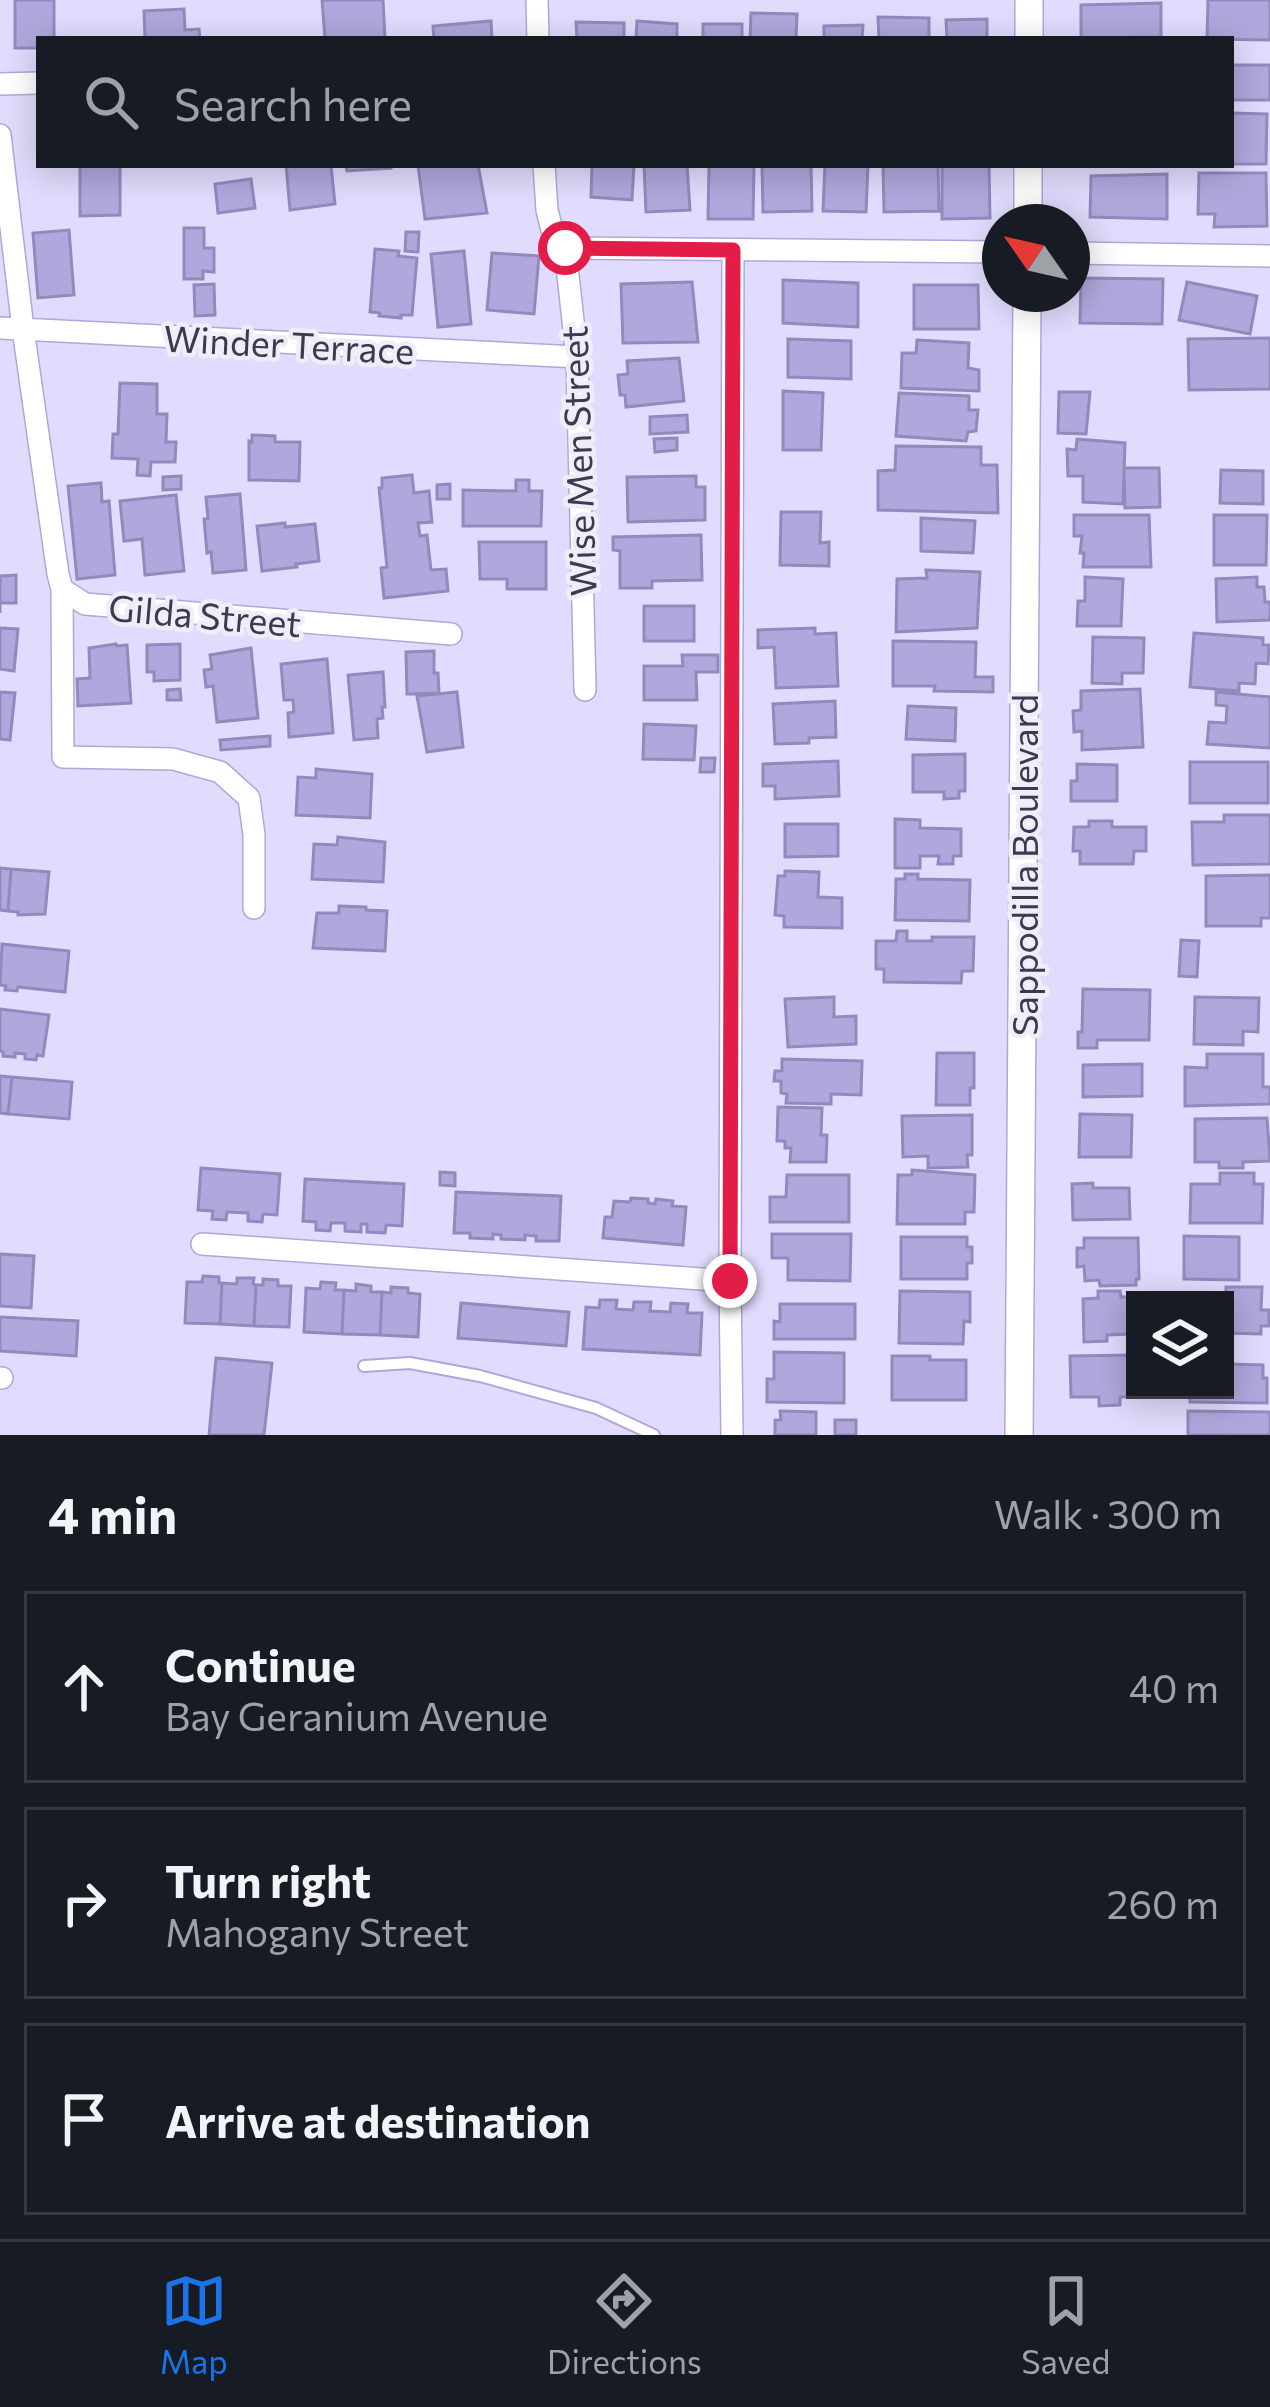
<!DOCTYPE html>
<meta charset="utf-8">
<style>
:root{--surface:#171b24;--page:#20242c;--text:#f1f3f6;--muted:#9ea1a6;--line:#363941;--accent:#1a73e8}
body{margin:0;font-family:Commissioner,sans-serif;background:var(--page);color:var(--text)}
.controls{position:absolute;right:36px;bottom:36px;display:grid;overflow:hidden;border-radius:0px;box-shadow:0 6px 30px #0003}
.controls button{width:108px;height:108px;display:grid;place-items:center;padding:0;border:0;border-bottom:3px solid var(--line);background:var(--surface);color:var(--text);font:60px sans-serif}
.compass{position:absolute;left:982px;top:204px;width:108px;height:108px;border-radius:50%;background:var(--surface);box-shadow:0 6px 30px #0003;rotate:304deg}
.stop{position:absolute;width:36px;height:36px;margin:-27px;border:9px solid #e11d48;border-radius:50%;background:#fff}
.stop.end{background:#e11d48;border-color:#fff;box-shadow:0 3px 12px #0008}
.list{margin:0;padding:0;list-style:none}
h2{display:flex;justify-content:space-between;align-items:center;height:156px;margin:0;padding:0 48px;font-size:51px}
h2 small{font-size:39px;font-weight:400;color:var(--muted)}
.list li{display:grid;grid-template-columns:78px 1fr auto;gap:36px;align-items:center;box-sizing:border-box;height:192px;margin:0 24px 24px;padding:0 24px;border:3px solid var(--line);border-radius:0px}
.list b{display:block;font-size:45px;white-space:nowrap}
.list p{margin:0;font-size:39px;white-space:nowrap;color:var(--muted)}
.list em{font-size:39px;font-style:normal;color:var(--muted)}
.icon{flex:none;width:66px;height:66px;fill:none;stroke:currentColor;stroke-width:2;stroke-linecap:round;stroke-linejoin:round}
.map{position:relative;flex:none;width:1270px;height:1435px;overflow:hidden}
.search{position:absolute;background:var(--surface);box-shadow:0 6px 30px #0003;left:36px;right:36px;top:36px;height:132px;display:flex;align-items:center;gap:30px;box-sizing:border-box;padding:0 42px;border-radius:0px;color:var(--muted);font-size:45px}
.sheet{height:804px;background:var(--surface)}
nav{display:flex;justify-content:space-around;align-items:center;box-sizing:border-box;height:168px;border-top:3px solid var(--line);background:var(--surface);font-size:33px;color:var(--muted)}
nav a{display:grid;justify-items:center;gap:6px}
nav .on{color:var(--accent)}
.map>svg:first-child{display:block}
.building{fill:#b0a7dc;stroke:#928abd;stroke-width:3}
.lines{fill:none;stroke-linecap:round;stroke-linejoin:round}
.service-casing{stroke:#afa7db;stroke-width:14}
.minor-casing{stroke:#afa7db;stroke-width:24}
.tertiary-casing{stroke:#afa7db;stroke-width:30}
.service{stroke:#fff;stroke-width:10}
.minor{stroke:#fff;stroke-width:21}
.tertiary{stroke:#fff;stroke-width:27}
.route{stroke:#e11d48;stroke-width:15}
.labels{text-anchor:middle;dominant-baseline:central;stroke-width:9;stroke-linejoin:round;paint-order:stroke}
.street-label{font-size:36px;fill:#3d394f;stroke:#eeedf8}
</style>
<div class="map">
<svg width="1270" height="1435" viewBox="0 0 1270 1435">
<rect width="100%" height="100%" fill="#e1dcfd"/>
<path class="building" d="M15,0H54V39H39V48H15Z
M322,0H383L385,39H325Z
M1208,0H1270V40L1207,39Z
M1161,3V37L1081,38V5Z
M184,9L185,30L199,29L200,39H145L144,11Z
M751,13L797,14L796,39H750Z
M878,17L929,18V39H879Z
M987,19V39H947L946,20Z
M491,21L492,39H434L433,26Z
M637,21L677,24V39H636Z
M576,22L624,23V39H577Z
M703,24H742V39H703Z
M863,25L862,39H824V26Z
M1231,65H1270V100H1231Z
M1231,113L1267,114L1266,164H1231Z
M80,165H120V215L80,216Z
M286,165H331L335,204L290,210Z
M346,165H391V168L347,171Z
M418,165H478L487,213L425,219Z
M592,165H634L632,200L591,197Z
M644,165H687L690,210L646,212Z
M709,165H754L753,219H708Z
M762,165H811L812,211L763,212Z
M825,165H868L866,212L823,211Z
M883,165H938L939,211L884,212Z
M942,165H989L990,218L942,219Z
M1199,173H1266L1267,226L1214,227L1215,214H1198Z
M1167,174V219L1090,217L1091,176Z
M251,179L255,208L218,213L215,184Z
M184,228H204V248H214V272L203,271V279H184Z
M69,230L74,295L38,298L33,233Z
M406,232H419L418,252L405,251Z
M375,249L399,251L398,256L417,258L412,315H401V318L379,316L380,313L370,312Z
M464,251L471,324L438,327L431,254Z
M492,253L539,256L534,314L487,310Z
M1081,278L1163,279L1162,324L1080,323Z
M783,280L858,283V327L783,323Z
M692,282L698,342L623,343L621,284Z
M1187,282L1257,296L1250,334L1179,320Z
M214,284L215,315L195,316L194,285Z
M914,285H978L979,329H914Z
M1270,338V389L1189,390L1188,339Z
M788,339L851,341V379L788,377Z
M917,340L969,343L968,368L979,370V391L901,388L902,353H916Z
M679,358L684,401L626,407L625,395H620L618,375L628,374L627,361Z
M120,383L157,384V414H167L166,442H176L175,462H151L150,476L137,475L138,459L112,458L113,434H118Z
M783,391L823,393L821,450H783Z
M1059,392H1090L1086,434L1058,433Z
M899,393L969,396V410H978L976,431L968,432L966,441L896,436Z
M687,415L688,432L650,434V417Z
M252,435L275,436V442H300L299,481L249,480V441L252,442Z
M677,438V450L655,452L654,439Z
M1077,439L1125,443L1123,504L1083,502V476H1068L1067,449L1076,450Z
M896,446L981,447V465H997L998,513L878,510V471L895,470Z
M1124,468H1159L1160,507L1125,508Z
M1221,470L1263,471V504L1220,503Z
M412,475L414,493L429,491L432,522L418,523L420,536L427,535L431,570L446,569L448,591L384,598L381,568L387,567L379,488H382V478Z
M181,476V489L163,490V477Z
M696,476V487H705V520L628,522L627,477Z
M516,480H529V491H542L541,526H463V490L516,491Z
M101,483L102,502L109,501L115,575L77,579L68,486Z
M450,484V499H437V485Z
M240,494L246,570L213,573L211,552L207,553L204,519H208L206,497Z
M176,495L184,571L145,575L142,539L124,541L120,501Z
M781,512H821L820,543L829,542V566L780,565Z
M1074,515H1149L1151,567H1083L1084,553H1080L1082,536H1074Z
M1214,515H1267L1266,565H1214Z
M921,518L975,521L973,553L921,551Z
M285,523V527L315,524L319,561L296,564L297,567L262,571L257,526Z
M701,535L702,580L652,581V588H620V551L613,550V537Z
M479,542H546V589H507V579H480Z
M926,570L980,572L977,628L896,632L897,579L927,578Z
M16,575V603H0V613V576Z
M1085,577L1123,579L1121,626H1077L1078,601H1085Z
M1257,577V587H1264L1265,602H1270V620L1217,622L1216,579Z
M644,606H694V641H644Z
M0,628L18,629L14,671L0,669Z
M815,628V634L836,633L838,686L776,688L774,647L758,648V630Z
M1194,633L1263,638V645H1269L1268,664L1256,663L1255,684L1239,683V691L1190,687Z
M1093,637L1144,638L1143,673H1122V684L1092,683Z
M893,641L976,642L975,677H993V692L934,691L935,686H893Z
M116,644L117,646L127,645L131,703L78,706L77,679L90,678L89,648Z
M180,644V680L154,681V672H147V645Z
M251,648L258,718L217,722L213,686L206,687L204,670L212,669L210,655Z
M434,651V673H438L439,693L407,694L406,652Z
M682,655H718V672H696L697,700H644V666H683Z
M327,659L333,733L289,737L288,713L294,712L293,700H284L281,664Z
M383,672L385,707H382L383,718L377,719L378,738L354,740L348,675Z
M180,689L181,700H167V690Z
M1140,689L1143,747L1082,750V731L1074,732L1073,711L1081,710V691Z
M0,692L15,693L10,740L0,739Z
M457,692L463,747L427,752L417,696Z
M1216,692L1270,697V748L1207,744L1209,722L1226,723L1227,706L1216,705Z
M835,701L836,737L809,738V743L775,744L773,704Z
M908,706L956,708L955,741L906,739Z
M644,724L696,726L694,760L643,759Z
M270,736V746L221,750L220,740Z
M965,754V791H959V798L944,799V792H913V755Z
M701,758H715L714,772H700Z
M838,761L839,796L775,799V786H763V764Z
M1190,762H1268V803H1190Z
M1077,764L1117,765V801H1071V781H1077Z
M316,769L372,774L370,818L296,815L298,777L316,778Z
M1224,815H1270V864L1193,865L1192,822H1224Z
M895,819L920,820V828L961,829V856H953V864H938L939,856H920V868H895Z
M1089,821H1112V827H1146V851H1134L1133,864H1080V851H1073L1074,827H1089Z
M785,824H838V856L785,857Z
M338,837L385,842L383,882L312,879L314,844L337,845Z
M0,868L11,869L8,911L0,910Z
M11,869L49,872L45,914L18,915V912L8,911Z
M785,871L819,872L818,897L842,898V928L784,927V916L775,915L778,876H785Z
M905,874H918V879L970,880L969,921L895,920L896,879H905Z
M1270,875V918H1261V926H1206V876Z
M339,906L366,907V910L387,911L385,951L313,948L317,913H339Z
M897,931H907V941H932V937H974L973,971H962L961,983L884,982V969H876V941H896Z
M1181,940L1199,941L1197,977L1179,976Z
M2,944L69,951L65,992L18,987L17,991L5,990L6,986L0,985Z
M1083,989L1150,990L1149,1040H1097V1048H1078V1032H1082Z
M834,997V1017L856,1016V1044L788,1047L785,999Z
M1195,997L1259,998L1258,1032L1243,1031V1045L1194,1044Z
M0,1009L49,1015L43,1056L37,1055L36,1060L25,1059V1054L15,1053V1057L3,1056V1052L0,1051Z
M937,1053H974V1088H970V1105H936Z
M1207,1054H1263V1087H1270V1104L1185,1106V1067L1207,1068Z
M782,1059L862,1061L861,1095L831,1094V1104L786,1103L787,1094L781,1093V1081H774L775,1071H782Z
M1142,1064V1096L1083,1097V1065Z
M0,1076L12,1077L8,1114L0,1113Z
M12,1077L72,1082L69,1119L8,1114Z
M778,1107L822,1108L821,1135H827L826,1162H790L791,1148H785V1141H777Z
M1080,1114L1132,1115L1131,1157H1079Z
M972,1115V1155H967L968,1167L928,1168V1156L903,1157L902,1116Z
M1267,1118L1270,1161L1243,1162V1168H1219V1162H1195V1119Z
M201,1168L280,1174L277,1215L263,1214L262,1222L248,1221V1213L227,1212L226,1220L212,1219L213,1211L198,1210Z
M912,1170L975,1175L974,1212H965V1224H897L898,1175H912Z
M440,1172L455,1173V1186L440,1185Z
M1220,1173H1254V1184H1263L1262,1223H1190L1191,1184H1220Z
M787,1175H849V1222H770V1197H786Z
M305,1179L404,1184L402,1226L386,1225L385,1233L367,1232V1224H361V1232L345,1231V1223H331L330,1231L316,1230V1222L303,1221Z
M1093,1183V1188H1129L1130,1219L1073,1220L1072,1184Z
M456,1192L561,1196L559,1241H536V1236L525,1235V1240L501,1239V1235L493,1234V1239L470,1238V1233H454Z
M631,1198L648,1199V1203L655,1204L656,1199L673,1201L672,1206L686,1207L683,1245L603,1238L605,1217H612L614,1201L630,1202Z
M772,1234H851L850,1281L788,1280V1258H772Z
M1184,1236L1239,1237V1280L1184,1279Z
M901,1237H967V1247H972V1263H967V1279H901Z
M1084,1238H1138L1139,1279H1136V1285L1100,1286L1099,1280L1085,1281L1084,1266L1077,1267V1248H1084Z
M0,1254L34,1256L31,1308L0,1306Z
M203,1276L219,1277V1283H222L220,1324L185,1323L187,1282H202Z
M237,1278H254L253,1284L256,1285L254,1326L220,1324L222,1283L237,1284Z
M263,1279L278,1280V1286H291L289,1327L254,1326L256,1285H263Z
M321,1282L336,1283L335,1290H344L342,1334L304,1332L306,1288L320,1289Z
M356,1284L371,1286V1292H382L380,1335L342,1334L344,1290L356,1291Z
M391,1287L408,1288V1293L420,1294L418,1337L380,1335L382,1292L391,1293Z
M1226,1287H1262L1261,1310H1269V1326H1261V1334L1225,1333V1300H1213V1296L1226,1295Z
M900,1291L970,1292V1322L964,1321L963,1344L899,1343Z
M1098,1291H1120L1121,1297L1157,1296V1300H1135V1341H1130V1334L1107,1335V1341L1084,1342L1083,1299L1098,1298Z
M600,1300H617L616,1309L633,1310L634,1302H651L650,1311L670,1312L671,1303L688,1304L687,1313H702L700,1355L583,1349L586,1307L599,1308Z
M461,1303L569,1312L566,1346L458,1338Z
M780,1304H855V1339H774V1321L780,1322Z
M0,1317L78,1321L76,1356L0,1351Z
M774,1352L844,1353V1403L767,1402V1379H774Z
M1225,1354H1228V1364L1263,1365V1378H1267V1403L1190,1402V1390H1225Z
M1135,1355V1390H1152V1396L1120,1397V1405L1099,1406V1397H1071L1070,1356Z
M892,1356H930V1360H966V1400H892Z
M216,1358L272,1363L264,1435H209Z
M780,1411L816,1412V1435H775V1420H781Z
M1188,1411L1270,1412V1435H1188Z
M835,1420H856V1435H835Z"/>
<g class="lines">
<defs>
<path id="service" d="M364,1366L410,1363L480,1376L596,1408L654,1435"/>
<path id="minor" d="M537,0L538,39
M0,84L39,83
M0,135L23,329L58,574L62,589L85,604L451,634
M544,165L547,210L552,230L565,248L577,357L585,690
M565,248L1000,252
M1072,253L1270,256
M0,328L577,357
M62,589L63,757L173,759L220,772L249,798L254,835V908
M202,1244L730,1281
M0,1378H2
M732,1435L730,1281L733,250"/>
<path id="tertiary" d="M1029,39V0
M1028,222V165
M1019,1435L1027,294"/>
</defs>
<use href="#service" class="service-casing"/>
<use href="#minor" class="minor-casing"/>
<use href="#tertiary" class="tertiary-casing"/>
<use href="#service" class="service"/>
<use href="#minor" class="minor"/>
<use href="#tertiary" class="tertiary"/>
</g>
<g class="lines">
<path class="route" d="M565,248L733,250L730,1281"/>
</g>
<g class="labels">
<g class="street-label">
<text transform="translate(289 343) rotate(3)">Winder Terrace</text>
<text transform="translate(577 461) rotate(-92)">Wise Men Street</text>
<text transform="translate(205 614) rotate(5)">Gilda Street</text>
<text transform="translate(1023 865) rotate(-90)">Sappodilla Boulevard</text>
</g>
</g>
</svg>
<div class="controls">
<button><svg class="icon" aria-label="layers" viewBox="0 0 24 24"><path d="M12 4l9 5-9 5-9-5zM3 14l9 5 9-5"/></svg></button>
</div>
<svg class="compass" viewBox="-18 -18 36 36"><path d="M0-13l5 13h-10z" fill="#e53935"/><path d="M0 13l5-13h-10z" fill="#9ea1a6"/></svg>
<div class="stop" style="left:565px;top:248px"></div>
<div class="stop end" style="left:730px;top:1281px"></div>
<div class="search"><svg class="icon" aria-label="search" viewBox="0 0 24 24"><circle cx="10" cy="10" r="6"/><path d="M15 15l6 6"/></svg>Search here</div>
</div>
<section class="sheet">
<h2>4 min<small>Walk · 300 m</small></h2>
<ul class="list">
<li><svg class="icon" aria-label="ahead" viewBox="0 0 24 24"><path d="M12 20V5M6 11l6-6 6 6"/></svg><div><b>Continue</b><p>Bay Geranium Avenue</p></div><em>40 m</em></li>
<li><svg class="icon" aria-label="right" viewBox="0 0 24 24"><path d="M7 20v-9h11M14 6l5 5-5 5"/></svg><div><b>Turn right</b><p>Mahogany Street</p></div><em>260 m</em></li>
<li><svg class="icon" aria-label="arrive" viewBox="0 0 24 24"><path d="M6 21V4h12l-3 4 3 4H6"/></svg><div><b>Arrive at destination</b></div></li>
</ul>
</section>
<nav>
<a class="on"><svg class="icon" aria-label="map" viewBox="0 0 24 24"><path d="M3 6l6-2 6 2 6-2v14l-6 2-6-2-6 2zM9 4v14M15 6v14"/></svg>Map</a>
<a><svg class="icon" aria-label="directions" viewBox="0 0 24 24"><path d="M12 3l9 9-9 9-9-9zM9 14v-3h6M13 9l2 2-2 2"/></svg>Directions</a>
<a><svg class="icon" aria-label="saved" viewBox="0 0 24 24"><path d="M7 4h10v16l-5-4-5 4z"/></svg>Saved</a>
</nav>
